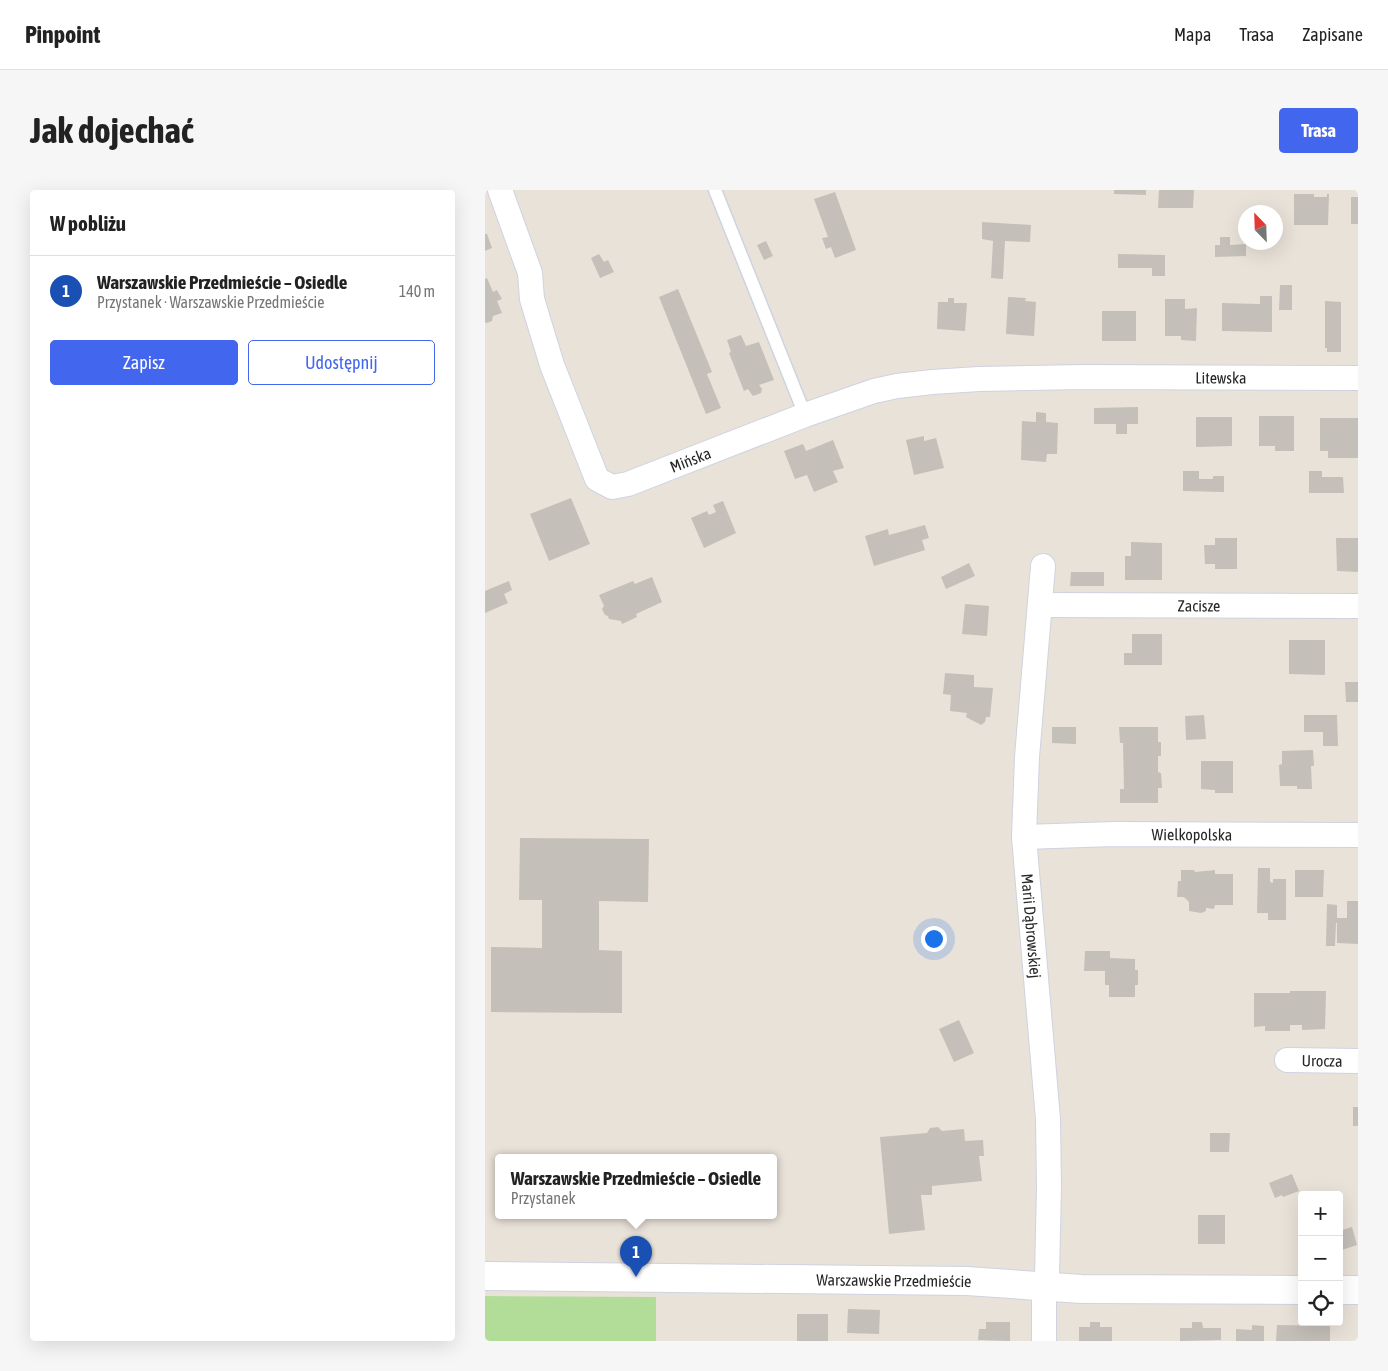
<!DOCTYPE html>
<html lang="pl">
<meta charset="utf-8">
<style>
:root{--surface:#fff;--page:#f6f6f6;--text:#222;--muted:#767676;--line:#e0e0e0;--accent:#4266ee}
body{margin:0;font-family:"Asap Condensed",sans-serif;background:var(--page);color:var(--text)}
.controls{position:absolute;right:15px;bottom:15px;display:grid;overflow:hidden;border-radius:5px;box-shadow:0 5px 20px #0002}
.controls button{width:45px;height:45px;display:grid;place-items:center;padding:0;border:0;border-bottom:1px solid var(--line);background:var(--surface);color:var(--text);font:25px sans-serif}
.compass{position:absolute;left:753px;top:15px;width:45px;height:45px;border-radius:50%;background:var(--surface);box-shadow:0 5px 20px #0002;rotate:337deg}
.you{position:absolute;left:448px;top:748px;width:18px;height:18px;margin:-12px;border:4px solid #fff;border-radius:50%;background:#1a73e8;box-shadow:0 0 0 8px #1a73e833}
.badge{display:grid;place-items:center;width:32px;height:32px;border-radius:50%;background:var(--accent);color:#fff;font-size:16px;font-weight:700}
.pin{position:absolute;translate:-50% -41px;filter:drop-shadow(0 1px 2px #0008)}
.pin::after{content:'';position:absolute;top:26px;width:18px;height:15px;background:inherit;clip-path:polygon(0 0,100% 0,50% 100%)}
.popup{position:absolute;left:10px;top:964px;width:282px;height:65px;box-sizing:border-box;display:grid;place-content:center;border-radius:5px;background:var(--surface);filter:drop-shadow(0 1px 4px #0005);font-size:16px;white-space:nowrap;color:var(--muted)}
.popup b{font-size:19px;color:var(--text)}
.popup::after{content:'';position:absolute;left:50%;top:100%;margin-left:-10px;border:10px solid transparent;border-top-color:var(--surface)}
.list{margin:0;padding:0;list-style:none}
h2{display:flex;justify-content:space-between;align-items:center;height:65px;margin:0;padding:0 20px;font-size:21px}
h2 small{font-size:16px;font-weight:400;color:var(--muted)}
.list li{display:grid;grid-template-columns:32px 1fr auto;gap:15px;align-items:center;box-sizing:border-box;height:70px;padding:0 20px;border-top:1px solid var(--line)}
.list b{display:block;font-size:19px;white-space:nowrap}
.list p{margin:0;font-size:16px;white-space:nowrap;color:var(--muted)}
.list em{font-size:16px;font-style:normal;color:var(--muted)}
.actions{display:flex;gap:10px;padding:15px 20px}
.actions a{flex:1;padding:11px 0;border:1px solid var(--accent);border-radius:5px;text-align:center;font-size:18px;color:var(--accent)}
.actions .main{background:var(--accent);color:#fff}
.icon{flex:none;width:28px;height:28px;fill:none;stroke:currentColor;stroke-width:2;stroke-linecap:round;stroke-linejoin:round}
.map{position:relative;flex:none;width:873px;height:1151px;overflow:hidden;border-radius:5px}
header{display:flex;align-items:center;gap:30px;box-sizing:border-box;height:70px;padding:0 25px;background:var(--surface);border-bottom:1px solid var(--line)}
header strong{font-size:24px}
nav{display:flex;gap:28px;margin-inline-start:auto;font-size:18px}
.intro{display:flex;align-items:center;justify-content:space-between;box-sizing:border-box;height:120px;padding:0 30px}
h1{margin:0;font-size:35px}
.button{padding:12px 22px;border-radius:5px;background:var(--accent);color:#fff;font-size:18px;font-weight:700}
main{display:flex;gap:30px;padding:0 30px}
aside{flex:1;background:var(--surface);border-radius:5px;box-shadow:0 5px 20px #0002}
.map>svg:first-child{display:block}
.green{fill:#b2dd99}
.building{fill:#c4bfb9}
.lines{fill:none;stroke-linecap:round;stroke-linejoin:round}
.lane-casing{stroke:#cfd3e0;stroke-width:15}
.street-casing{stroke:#cfd3e0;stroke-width:26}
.secondary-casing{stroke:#cfd3e0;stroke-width:30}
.lane{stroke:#fff;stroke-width:12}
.street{stroke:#fff;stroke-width:24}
.secondary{stroke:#fff;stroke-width:28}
.labels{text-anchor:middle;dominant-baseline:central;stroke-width:5;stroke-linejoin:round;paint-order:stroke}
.street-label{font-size:16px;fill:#272727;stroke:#fff}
</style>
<header>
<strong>Pinpoint</strong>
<nav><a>Mapa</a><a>Trasa</a><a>Zapisane</a></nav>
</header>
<div class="intro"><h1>Jak dojechać</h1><a class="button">Trasa</a></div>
<main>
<aside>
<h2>W pobliżu<small></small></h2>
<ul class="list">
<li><span class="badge" style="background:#1a4fb4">1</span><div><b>Warszawskie Przedmieście – Osiedle</b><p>Przystanek · Warszawskie Przedmieście</p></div><em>140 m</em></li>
</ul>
<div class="actions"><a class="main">Zapisz</a><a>Udostępnij</a></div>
</aside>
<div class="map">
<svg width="873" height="1151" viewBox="0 0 873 1151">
<rect width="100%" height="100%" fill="#e9e2d9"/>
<path class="green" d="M0,1106L171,1107V1151H0Z"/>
<path class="building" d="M629,0H661V5L629,4Z
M674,0H709L708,18H673Z
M350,2L371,60L350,68L346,57L341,59L337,48L343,47L329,9Z
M809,4H829V7H842V4H844L843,35H809Z
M866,7H873V34H866Z
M497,32L546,35L545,52L520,51L518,89L506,88L508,51L497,49Z
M0,44H2L7,58L0,61Z
M735,47H745V55L761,54V66L730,67V55H735Z
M281,51L288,66L279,70L272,55Z
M114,64L119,72L123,70L129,82L115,88L106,68Z
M633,64L680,65V86H667V78H633Z
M2,88L8,102L12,100L17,109L12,111L17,123L8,126L7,131L2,133L0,132V89Z
M795,95H807V120H794Z
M193,99L227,182L222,184L236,218L221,224L174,107Z
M775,106H787V142L737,141V113L775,114Z
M523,107L541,108L540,111L551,112L549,146L521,144Z
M463,108H469V113H482L480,141L452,139L453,112H463Z
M680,109H700V119L712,118L711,151L696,150V146H680Z
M840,111L856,112V162H842V158H840Z
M617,121H651V151H617Z
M256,145L261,156L274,152L289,190L274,195L277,199L276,203L268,206L263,199L259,201L244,163L246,162L242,150Z
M653,217V234H642V244H631V234H609V218Z
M551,222L561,223V232L573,233L572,264H562L561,272L536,270L537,231L551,232Z
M774,226H809V261H790V256H774Z
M711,227H747V256L711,257Z
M835,228H873V268H843V261H835Z
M439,246V251L451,248L459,278L429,285L421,250Z
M348,250L359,278L348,281L353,292L329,302L322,285L310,289L299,261L318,254L321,261Z
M698,281H714V289H728V286H739V302L698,301Z
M824,281H837V287H858L859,303H824Z
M86,308L105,354L64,371L45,324Z
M238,311L251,343L219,358L206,328L222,321L224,325L231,322L228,315Z
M440,335L444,348L437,350L440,360L389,376L380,346L403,339L404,345Z
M730,348H752V379H730V374H720L719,355H730Z
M851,348H873V382L852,381Z
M646,352L677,353V390H640V366H646Z
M484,373L490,386L461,399L456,387Z
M586,382H619V396H585Z
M167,387L177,412L151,424L152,427L137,434L136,431L124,429L123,426L120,425L117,419L119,416L114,405L148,391L150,394Z
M24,391L27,400L19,404L23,413L0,423V401Z
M480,414L504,416L502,446L477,444Z
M647,444H677V475H639V463H647Z
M804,450H840V485L804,484Z
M460,483L489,485V497L508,498L505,527H501L500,532L496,535L481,527L482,523L465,521L466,505L458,504Z
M860,492H873V512H861Z
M719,525L721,549L701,550L700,526Z
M819,525H852L853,556H838V542H819Z
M567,537H591V554L567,553Z
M634,537H673V552H676V566H673V582L676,583L677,598H673V613H635V599H639L638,553H635Z
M828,560L829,576H826L827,599H812V596H795L794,575L797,574V561Z
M716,571H748V603H730V600L716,599Z
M35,648L164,649L163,712L114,711V760L137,761V823L6,822V757L57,758V710H34Z
M773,678H785V692L788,693V689H801V730H783V723H772Z
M696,680H709L710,682L730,680V684H748V715H730L729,719L721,718V721L716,723L704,721V712L699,707H692L693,691H696Z
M810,680H839L838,707H810Z
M862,711H873V754L852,753V733H851L850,756H841L842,714L852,715V728H862Z
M600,761H625V768L650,769V780H653V795H650V807H624V795H620V781H599Z
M805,801H841L840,839L817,840V835H805V841H780V836L769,837V803H805Z
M474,830L489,863L469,872L454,839Z
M868,917H873V936H868Z
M453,937L457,941L479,939L480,951L498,950L499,966H494L497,991L447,996V1005H436L440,1040L404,1044L395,947L442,943L445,938Z
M725,943H745L744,962H725Z
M807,984L814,1001L798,1007L797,1005L790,1008L784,993Z
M713,1025H740V1054H713Z
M867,1037L872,1055L854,1061V1041Z
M363,1119L395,1120L394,1144L362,1143Z
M312,1124H343V1151H312Z
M501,1132H525V1151L493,1150L494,1139H501Z
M605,1132H615V1137H627V1151H594V1137H605Z
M707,1132H717L718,1138H736V1150L695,1151V1138H707Z
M767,1135L779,1136V1151H751V1139L767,1140Z
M792,1135L845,1136V1151H791Z"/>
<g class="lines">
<defs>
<path id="lane" d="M230,0L320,225"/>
<g id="street">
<path id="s1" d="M15,0L45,83L47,109L67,175L112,289L127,297L143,294L320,225L389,201L412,196L447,192L494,189L598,187L873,188"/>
<path id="s2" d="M558,376L542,567L539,647L563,929L564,997L562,1086L559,1110V1151"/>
<path id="s3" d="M555,415L873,416"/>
<path id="s4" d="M539,647L629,644L873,645"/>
<path id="s5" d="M802,870L873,871"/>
</g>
<g id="secondary">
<path id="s6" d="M0,1086L482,1091L596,1099L817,1100"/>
<path d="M854,1100H873"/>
</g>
</defs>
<use href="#lane" class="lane-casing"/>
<use href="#street" class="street-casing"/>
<use href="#secondary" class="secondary-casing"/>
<use href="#lane" class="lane"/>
<use href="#street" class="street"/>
<use href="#secondary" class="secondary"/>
</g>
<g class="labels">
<g class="street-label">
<text stroke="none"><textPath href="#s1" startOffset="950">Litewska</textPath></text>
<text stroke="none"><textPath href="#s1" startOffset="406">Mińska</textPath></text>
<text stroke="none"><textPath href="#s3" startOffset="159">Zacisze</textPath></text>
<text stroke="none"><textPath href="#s4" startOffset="168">Wielkopolska</textPath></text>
<text stroke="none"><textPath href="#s2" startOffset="361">Marii Dąbrowskiej</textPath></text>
<text stroke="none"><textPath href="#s5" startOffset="35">Urocza</textPath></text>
<text stroke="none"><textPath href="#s6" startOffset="409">Warszawskie Przedmieście</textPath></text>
</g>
</g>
</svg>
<div class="controls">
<button>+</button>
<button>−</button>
<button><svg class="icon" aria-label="locate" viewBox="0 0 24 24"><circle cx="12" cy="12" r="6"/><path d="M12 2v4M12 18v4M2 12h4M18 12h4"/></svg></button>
</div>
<svg class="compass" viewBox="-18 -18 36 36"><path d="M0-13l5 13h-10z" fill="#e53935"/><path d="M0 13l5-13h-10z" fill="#767676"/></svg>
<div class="you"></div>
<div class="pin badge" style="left:151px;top:1087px;background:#1a4fb4">1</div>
<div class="popup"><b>Warszawskie Przedmieście – Osiedle</b>Przystanek</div>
</div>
</main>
